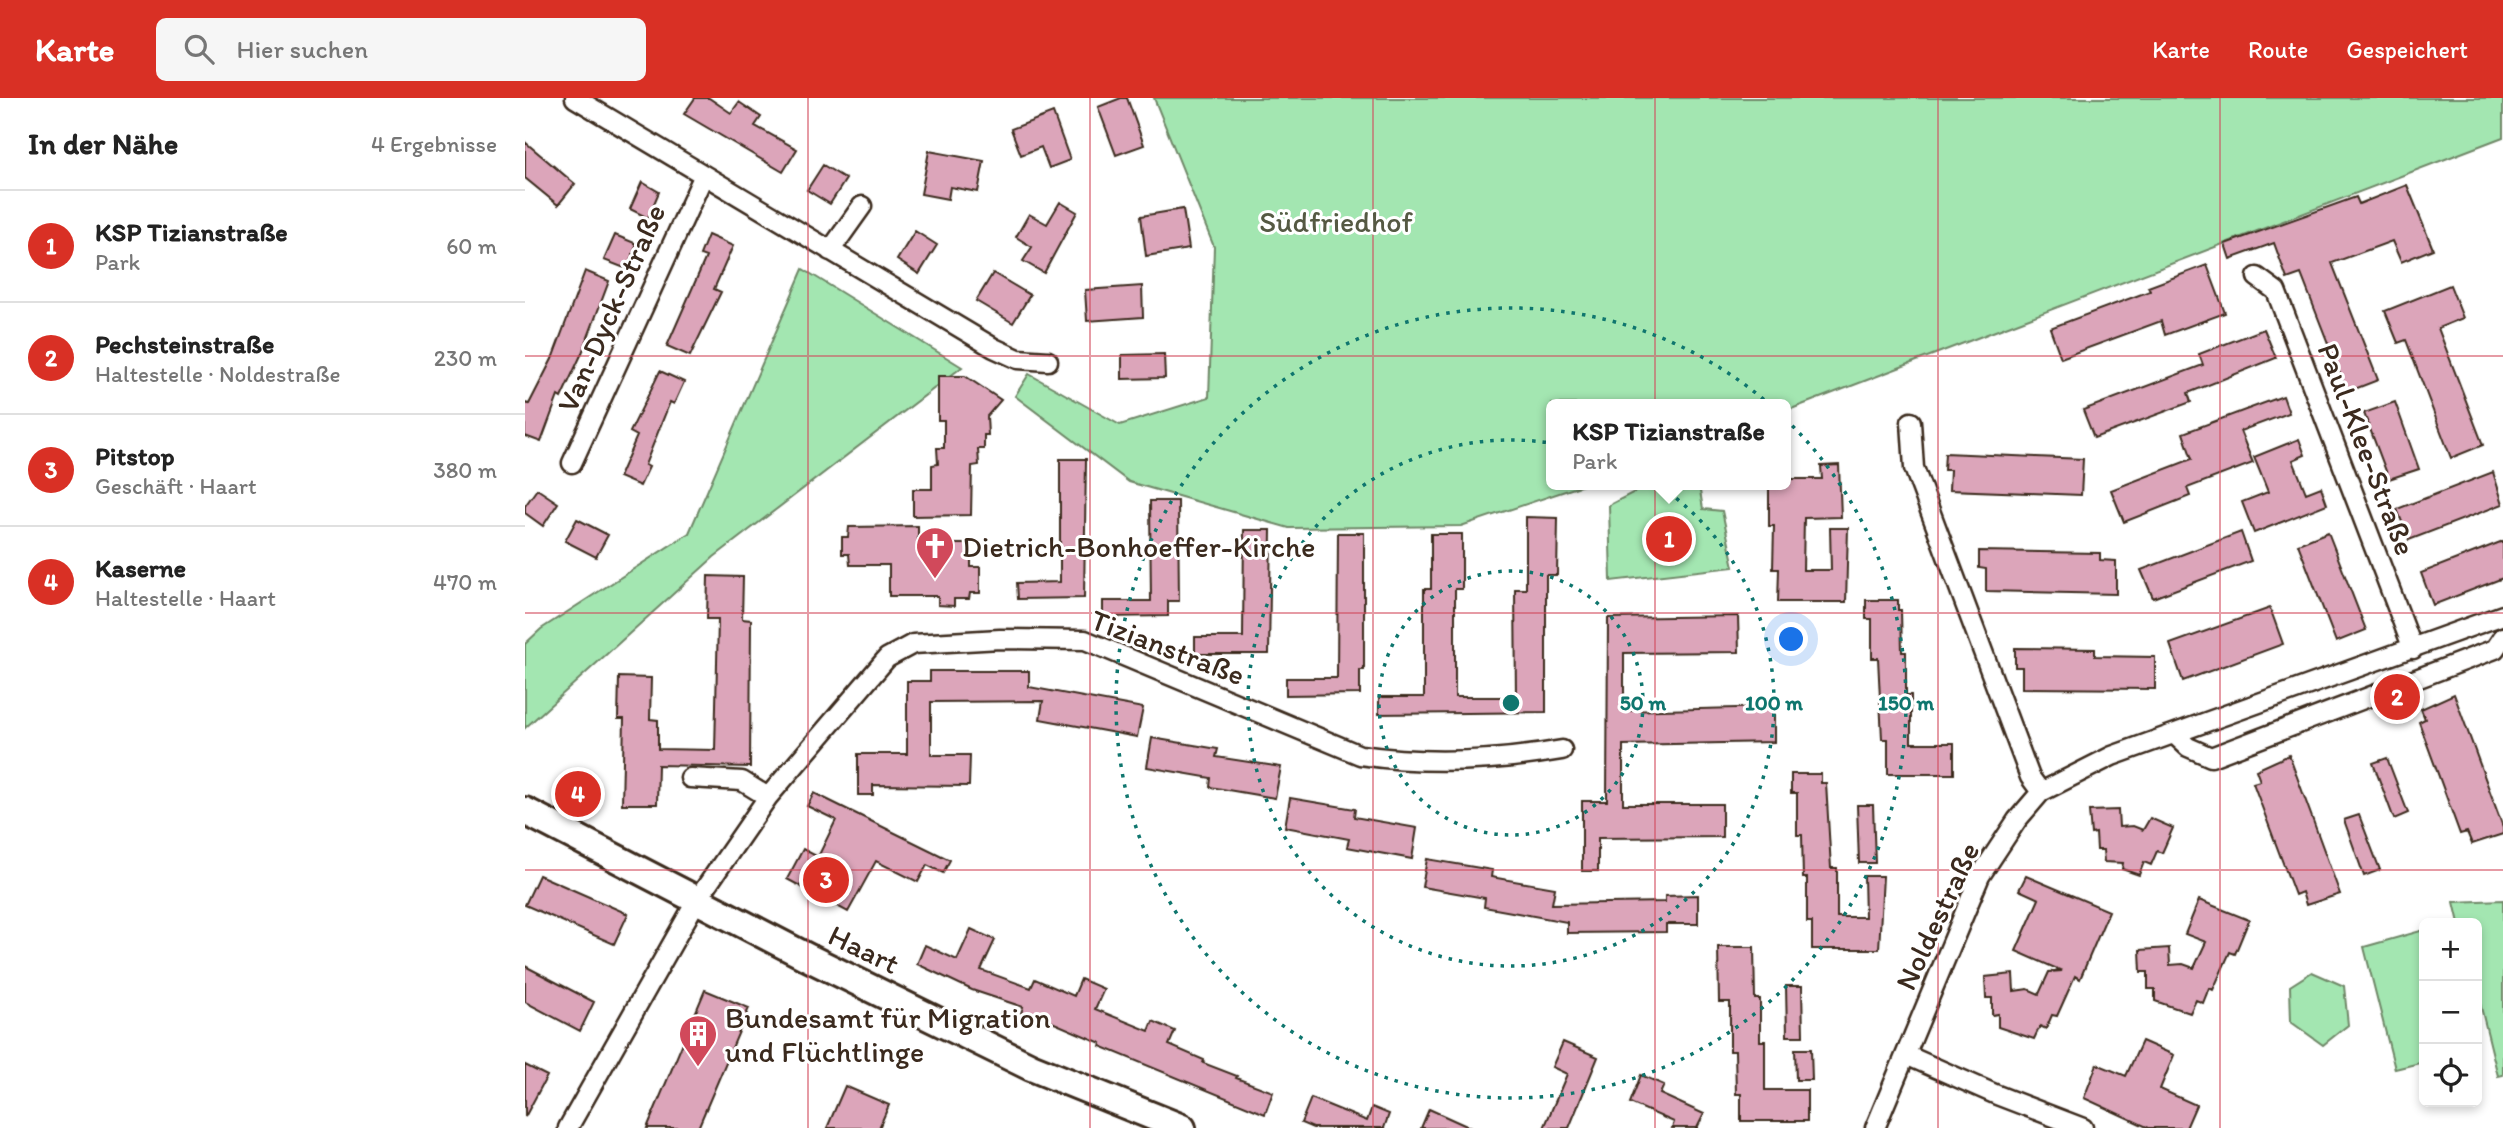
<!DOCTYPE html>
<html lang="de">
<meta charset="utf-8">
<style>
:root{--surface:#fff;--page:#f6f6f6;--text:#222;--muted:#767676;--line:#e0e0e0;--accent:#d93025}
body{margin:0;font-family:Itim,sans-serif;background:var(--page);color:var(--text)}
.controls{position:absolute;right:21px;bottom:21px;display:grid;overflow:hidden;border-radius:10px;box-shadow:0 4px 10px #0003}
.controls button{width:63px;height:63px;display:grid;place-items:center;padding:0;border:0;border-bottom:2px solid var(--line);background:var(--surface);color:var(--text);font:35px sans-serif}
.you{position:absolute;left:1267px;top:542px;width:24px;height:24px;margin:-18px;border:5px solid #fff;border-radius:50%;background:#1a73e8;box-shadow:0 0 0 10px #1a73e833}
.badge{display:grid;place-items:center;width:46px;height:46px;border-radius:50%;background:var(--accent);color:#fff;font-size:23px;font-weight:700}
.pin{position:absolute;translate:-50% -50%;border:4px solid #fff;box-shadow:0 2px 7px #0006}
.popup{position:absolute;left:1021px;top:301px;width:245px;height:91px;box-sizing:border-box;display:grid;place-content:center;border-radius:10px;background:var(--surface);filter:drop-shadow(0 2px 5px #0005);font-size:23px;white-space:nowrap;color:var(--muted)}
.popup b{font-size:26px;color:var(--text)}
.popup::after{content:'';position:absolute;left:50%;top:100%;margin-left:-14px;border:14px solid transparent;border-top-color:var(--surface)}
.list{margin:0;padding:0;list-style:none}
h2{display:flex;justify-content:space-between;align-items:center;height:91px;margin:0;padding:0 28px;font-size:30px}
h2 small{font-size:23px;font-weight:400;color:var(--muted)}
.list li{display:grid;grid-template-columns:46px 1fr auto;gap:21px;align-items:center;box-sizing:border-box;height:112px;padding:0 28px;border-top:2px solid var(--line)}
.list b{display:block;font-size:26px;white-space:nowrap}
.list p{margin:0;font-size:23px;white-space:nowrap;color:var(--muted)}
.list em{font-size:23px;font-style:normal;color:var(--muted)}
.icon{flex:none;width:38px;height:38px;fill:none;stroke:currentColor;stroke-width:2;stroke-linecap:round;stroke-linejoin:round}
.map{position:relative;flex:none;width:1978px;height:1030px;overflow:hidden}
header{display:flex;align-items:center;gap:42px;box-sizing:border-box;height:98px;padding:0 35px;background:var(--accent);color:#fff}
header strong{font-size:33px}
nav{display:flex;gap:38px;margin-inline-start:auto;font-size:24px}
.search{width:490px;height:63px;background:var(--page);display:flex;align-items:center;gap:18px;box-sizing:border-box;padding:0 24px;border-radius:10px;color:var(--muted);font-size:26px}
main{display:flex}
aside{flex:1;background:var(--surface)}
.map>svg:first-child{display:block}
.green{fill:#a3e6b1;stroke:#6f8868;stroke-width:2}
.building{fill:#dca5ba;stroke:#3b2a1e;stroke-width:2}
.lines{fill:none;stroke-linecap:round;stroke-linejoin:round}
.street-casing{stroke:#3b2a1e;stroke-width:23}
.secondary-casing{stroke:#3b2a1e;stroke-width:32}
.street{stroke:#fff;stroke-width:18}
.secondary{stroke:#fff;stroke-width:26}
.grid{fill:none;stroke:#d1495b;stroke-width:2;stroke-opacity:0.55}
.ring{fill:none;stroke:#0f766e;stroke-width:3.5;stroke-dasharray:3.5 7}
.labels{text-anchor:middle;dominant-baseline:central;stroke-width:6;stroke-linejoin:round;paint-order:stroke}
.park-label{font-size:30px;fill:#555943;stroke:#fff}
.street-label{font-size:30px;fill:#3b2a1e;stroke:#fff}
.poi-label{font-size:30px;fill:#3b2a1e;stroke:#fff;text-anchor:start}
.centre{fill:#0f766e;stroke:#fff;stroke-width:3.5}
.ring-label{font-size:21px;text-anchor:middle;font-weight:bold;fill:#0f766e;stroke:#fff;stroke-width:6;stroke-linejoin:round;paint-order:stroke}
</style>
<header>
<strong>Karte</strong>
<div class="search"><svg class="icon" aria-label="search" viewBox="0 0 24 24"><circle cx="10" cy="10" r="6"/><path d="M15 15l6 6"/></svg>Hier suchen</div>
<nav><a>Karte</a><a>Route</a><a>Gespeichert</a></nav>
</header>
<main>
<aside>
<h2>In der Nähe<small>4 Ergebnisse</small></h2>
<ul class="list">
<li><span class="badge">1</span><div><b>KSP Tizianstraße</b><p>Park</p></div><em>60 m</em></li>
<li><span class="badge">2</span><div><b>Pechsteinstraße</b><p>Haltestelle · Noldestraße</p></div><em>230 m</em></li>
<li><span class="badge">3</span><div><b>Pitstop</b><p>Geschäft · Haart</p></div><em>380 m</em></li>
<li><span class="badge">4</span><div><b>Kaserne</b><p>Haltestelle · Haart</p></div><em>470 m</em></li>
</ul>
</aside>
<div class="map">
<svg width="1978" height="1030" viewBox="0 0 1978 1030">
<rect width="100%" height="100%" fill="#fff"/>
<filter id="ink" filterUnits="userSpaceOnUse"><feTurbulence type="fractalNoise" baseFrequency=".0143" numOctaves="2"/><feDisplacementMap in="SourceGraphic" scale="14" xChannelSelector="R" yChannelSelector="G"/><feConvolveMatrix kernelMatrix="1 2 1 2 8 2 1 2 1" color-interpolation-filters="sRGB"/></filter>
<g filter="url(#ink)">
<path class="green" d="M629,0H1978V39L1261,313V306H1027V387H1058L936,428L764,430L604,384L490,298L504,276L595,327L684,299L689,149Z
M278,171L437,269L189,459L0,630V546L16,531L164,435Z
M1123,387H1174L1178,411L1197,413L1209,469L1086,483L1084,407Z
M1978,802V977L1973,978L1952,893V825H1934L1929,804Z
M1899,832V964L1870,971L1839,849Z
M1787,874L1819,888L1823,927L1798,947L1766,924L1765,888Z"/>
<path class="building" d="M170,0H184L206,15L214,4L236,19L230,28L272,51L258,74L159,16Z
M596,0H602L619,47L591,57L573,9Z
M528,15L545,62L524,70L516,49L496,57L486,31Z
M0,44L50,86L33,107L0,80Z
M404,53L459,63L453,94L425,89L423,101L396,96Z
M298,67L321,81L305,106L282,92Z
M117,84L134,94L123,120L105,111Z
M1882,87L1908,151L1876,164L1867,143L1807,165L1853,282L1822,294L1776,176L1762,181L1749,145L1705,161L1700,146L1831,99L1834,106Z
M535,104L552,114L519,175L498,163L507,149L491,139L504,116L522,126Z
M658,111L664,151L621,158L616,118Z
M390,133L412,147L394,176L372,162Z
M90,137L112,146L102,171L79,162Z
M183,137L208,148L189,191L196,194L165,258L142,248L181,159L175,157Z
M1682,167L1700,215L1640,237L1636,223L1536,260L1525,230L1625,193L1623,189Z
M60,173L84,183L57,255L36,300L33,298L16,344L0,338V305L4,306L27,261Z
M468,175L505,197L488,225L451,203Z
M1925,187L1938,220L1913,230L1958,347L1926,360L1881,242L1873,245L1860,213Z
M617,188L618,219L562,223L560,192Z
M1739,231L1751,260L1663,295L1666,304L1569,340L1558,312L1678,267L1674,256Z
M639,256L640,280L597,281V257Z
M135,273L159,284L149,306L145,304L120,367L124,369L115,388L94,379L112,338L105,334Z
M413,278H440L476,302L462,318L463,337H459V351H453L454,367L447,368L446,417L388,418V391H407V367L413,366L412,350H419V322H413Z
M1758,298L1764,315L1715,333L1728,365L1662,390L1665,398L1599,424L1586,392L1667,361L1658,335Z
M1870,304L1894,371L1864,381L1839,315Z
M1774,341L1780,357L1768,362L1781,395L1796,389L1802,406L1729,435L1717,404L1743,394L1729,359Z
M1420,355L1558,361L1556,397L1424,392L1425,372H1419Z
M535,361H561L559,500L493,501L492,485L535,484Z
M1314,367L1316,419L1279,420L1278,472H1306L1305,430H1323L1321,504H1253L1254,471H1248L1249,428H1244V387H1261V381H1297L1296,368Z
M1968,374L1978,406L1884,442L1872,411Z
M12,391L33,405L18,428L0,415V408Z
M625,403H653L654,503H643V518L578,519V503H626Z
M1001,419L1033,420L1032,477H1021V614L854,616V599H899V491H906V436H937V491H930V599H991L990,491H1001Z
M52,421L83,437L71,459L40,443Z
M393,428V446H446V469H455V495H445L444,501H429V508L413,507V498H364V467H325L324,456H317V439H323L324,429Z
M719,432H746L744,556H670V539H718Z
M1716,434L1726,463L1628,500L1616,472Z
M1803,434L1841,532L1811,544L1773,446Z
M813,435H839V572H835V596L761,597V580H812Z
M1978,443V480L1908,507L1896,475Z
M1454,453L1575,455V462L1591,463V496L1461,493V471L1454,470Z
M183,478L218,479L217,521L226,522L225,669L133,667L132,706H97L99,621H93L94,579L126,580L125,621L133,622V651L190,652L193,521H182Z
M1341,502H1373V512H1376L1377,554H1381V597H1386V645H1429V676H1363V641H1357L1353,560H1347V521H1341Z
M1745,510L1758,546L1658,583L1645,546Z
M1213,518L1214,554L1099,555V613L1249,609V644L1098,647V706H1197V739L1073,740V773H1057V703H1082L1083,520Z
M1490,550L1570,551V558L1630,559V591L1497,590V569H1490Z
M405,573H504V589L618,610L612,639L515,621L518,603L406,604V657H445L444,688L348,687V697H333V656H382V583H405Z
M1929,596L1978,729V736L1947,746L1942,734L1935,736L1894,624L1900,621L1896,611Z
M627,640L693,651L691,659L756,669L750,700L685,689L686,680L622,669Z
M1764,657L1815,796L1781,807L1777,794L1770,797L1728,685L1735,683L1731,672Z
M1862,660L1883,715L1869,721L1848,665Z
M1266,676H1296V685H1301L1306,770H1312V819H1340L1339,778H1358L1354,851H1287V824H1282V780H1278L1277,737H1272V695H1266Z
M289,695L425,762L418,775L402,767L393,784L351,763L323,814L262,781L278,751L293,759L311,722L282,708Z
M765,700L830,711L829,719L892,730L887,761L822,749L824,741L760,729Z
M1332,707H1348L1350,765H1334Z
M1593,712L1594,729L1608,728L1618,732L1625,720L1648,730L1637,755L1632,753L1626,767L1619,764L1614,777L1597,771L1598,765L1579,764L1578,752H1572L1571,735L1566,736L1564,713Z
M1834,717L1855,772L1839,778L1819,722Z
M902,761L967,772L966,779L1030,790L1027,806L1140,804V798L1173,797V826H1141V834L1042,835V824L959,809L960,800L897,789Z
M14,777L103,816L89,846L0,807Z
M1501,778L1584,813L1555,881L1550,878L1532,918L1527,917L1521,931L1515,928L1509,941L1473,929V916L1467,917V900H1461L1460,879L1488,876L1489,893L1503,891L1514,896L1524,874L1537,873L1491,853L1514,801L1494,792Z
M1674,802L1724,822L1710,856L1705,854L1688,892L1684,890L1678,905L1671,902L1665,915L1630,903V891H1623V874H1616L1615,852L1644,850L1645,867L1658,866L1669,870L1681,844L1660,836Z
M446,831L470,842L456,872L506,890L510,881L549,898L556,881L579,891L570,911L624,933L628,923L650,933L644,947L679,962L678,965L712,978L711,980L748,994L740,1016L575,948L576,945L520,921L518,924L496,915L498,909L447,892L392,866L400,847L432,862Z
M1193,849H1229L1230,901H1235V943H1240V992H1282V1023H1216V996H1211L1210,953H1205V904H1194Z
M0,868L69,904L55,933L0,904Z
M1261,888H1277L1278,938H1262Z
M180,892L224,910L173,1030H122Z
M1617,943L1649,957L1635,991L1671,1007L1661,1030H1624L1559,1000L1572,966L1601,978Z
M1038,944L1073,959L1044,1030H1019L1042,976L1027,969Z
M1270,951H1286L1287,982H1271Z
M0,967L22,978L0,1019Z
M1116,977L1139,987L1135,996L1179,1016L1172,1030H1147L1149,1024L1105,1005Z
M320,988L364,1007L354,1030H302Z
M786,1000L842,1023L847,1009L864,1016L859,1030H788L776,1025Z
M904,1011L946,1030H896Z"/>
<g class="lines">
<defs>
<path id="street" d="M50,0L469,250L493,261L523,263
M305,153L337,108
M1732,179L1751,193L1888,551
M1386,324L1389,370L1505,679L1516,694
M47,365L178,79
M1649,636L1663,649L1686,659L1970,551L1978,539
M165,680L217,683L243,699
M1381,957L1472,997L1558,1030
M43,1030L172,802L243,699L362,560L388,546L475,541L560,542L835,657C904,667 968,664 1037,652
M1350,1030L1455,778L1492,722L1516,694L1587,658L1978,517"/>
<path id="secondary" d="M0,713L282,859L506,969L657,1030"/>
</defs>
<use href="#street" class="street-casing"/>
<use href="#secondary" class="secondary-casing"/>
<use href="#street" class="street"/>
<use href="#secondary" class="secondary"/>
</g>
</g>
<path class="grid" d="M283,0V1030M565,0V1030M848,0V1030M1130,0V1030M1413,0V1030M1695,0V1030M0,258H1978M0,515H1978M0,772H1978"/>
<g class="ring">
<circle cx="986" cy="605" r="132"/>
<circle cx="986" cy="605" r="263"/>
<circle cx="986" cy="605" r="395"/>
</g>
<defs>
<symbol id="church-pin" viewBox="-11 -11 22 30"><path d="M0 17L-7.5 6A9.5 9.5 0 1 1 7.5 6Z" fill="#d1495b" stroke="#fff"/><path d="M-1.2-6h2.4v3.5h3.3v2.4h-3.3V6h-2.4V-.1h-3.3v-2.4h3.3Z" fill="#fff"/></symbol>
<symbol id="building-pin" viewBox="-11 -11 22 30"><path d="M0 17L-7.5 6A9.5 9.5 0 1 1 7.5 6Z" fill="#d1495b" stroke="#fff"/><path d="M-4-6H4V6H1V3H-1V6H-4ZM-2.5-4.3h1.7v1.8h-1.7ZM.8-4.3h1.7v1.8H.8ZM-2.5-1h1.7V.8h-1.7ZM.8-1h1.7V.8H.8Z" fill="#fff"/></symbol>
</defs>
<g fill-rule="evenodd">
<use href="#church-pin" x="388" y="426" width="44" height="60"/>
<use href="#building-pin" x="151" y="914" width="44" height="60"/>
</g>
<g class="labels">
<g class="park-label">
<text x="811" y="123">Südfriedhof</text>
</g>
<g class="street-label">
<text transform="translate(86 210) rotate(-66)">Van-Dyck-Straße</text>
<text transform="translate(1842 351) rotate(69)">Paul-Klee-Straße</text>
<text transform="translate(643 549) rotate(21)">Tizianstraße</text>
<text transform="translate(1412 818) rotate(-65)">Noldestraße</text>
<text transform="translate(339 851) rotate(26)">Haart</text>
</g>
<g class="poi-label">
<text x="437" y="448">Dietrich-Bonhoeffer-Kirche</text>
<text x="200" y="919">Bundesamt für Migration<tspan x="200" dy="34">und Flüchtlinge</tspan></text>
</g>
</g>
<circle cx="986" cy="605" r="10" class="centre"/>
<g class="ring-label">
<text x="1118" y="612">50 m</text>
<text x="1249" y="612">100 m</text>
<text x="1381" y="612">150 m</text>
</g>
</svg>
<div class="controls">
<button>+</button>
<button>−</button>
<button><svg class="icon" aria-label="locate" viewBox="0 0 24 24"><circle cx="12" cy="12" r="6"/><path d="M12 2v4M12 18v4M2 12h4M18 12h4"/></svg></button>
</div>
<div class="you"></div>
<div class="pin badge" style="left:1144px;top:441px">1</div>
<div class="popup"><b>KSP Tizianstraße</b>Park</div>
<div class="pin badge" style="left:1872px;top:599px">2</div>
<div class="pin badge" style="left:301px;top:782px">3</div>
<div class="pin badge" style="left:53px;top:696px">4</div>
</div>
</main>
